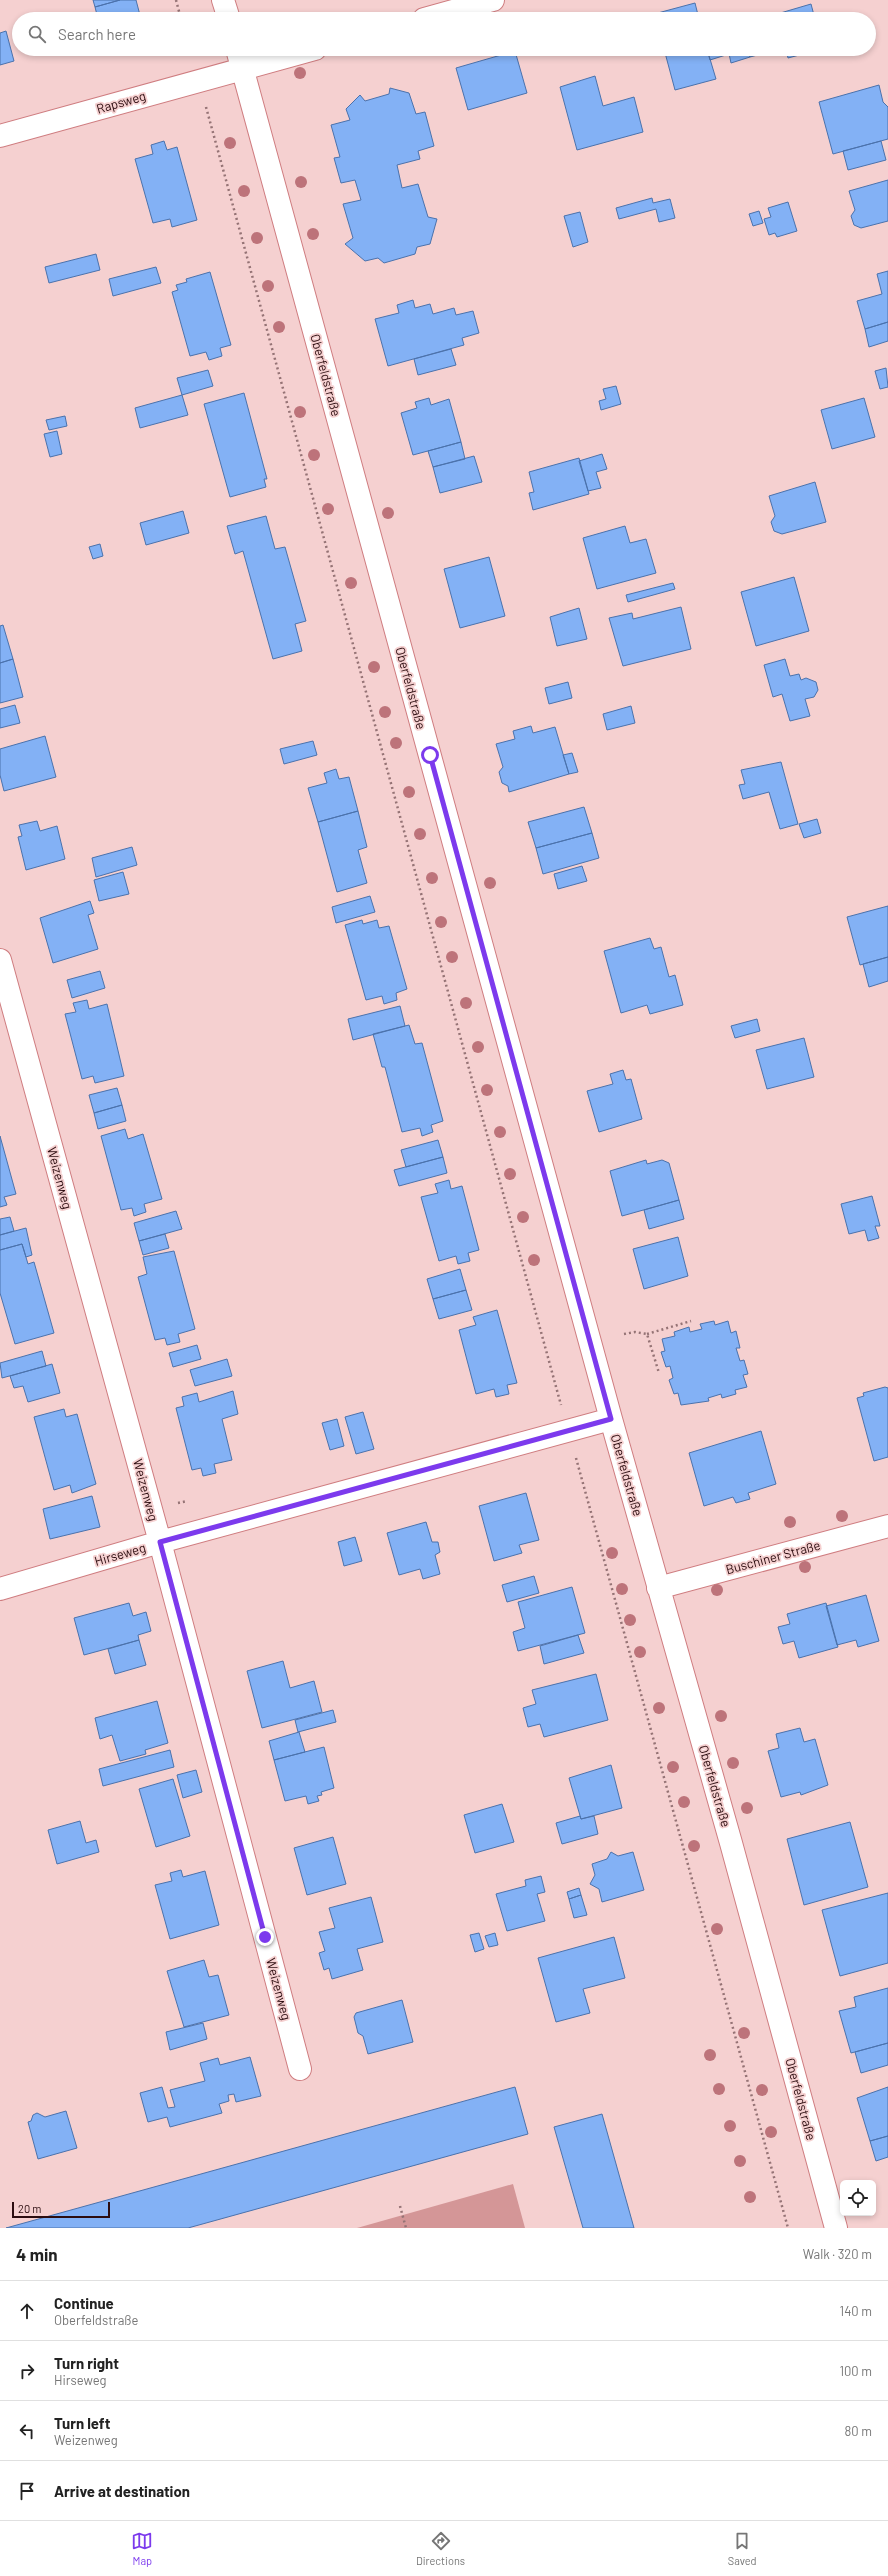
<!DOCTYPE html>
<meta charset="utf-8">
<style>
:root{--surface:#fff;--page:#f6f6f6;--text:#222;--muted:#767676;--line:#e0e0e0;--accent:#7c3aed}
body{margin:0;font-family:Barlow,sans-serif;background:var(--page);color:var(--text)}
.controls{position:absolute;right:12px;bottom:12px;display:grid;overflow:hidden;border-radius:6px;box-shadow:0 2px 6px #0003}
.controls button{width:36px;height:36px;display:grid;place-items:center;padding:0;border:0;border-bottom:1px solid var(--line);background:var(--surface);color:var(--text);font:20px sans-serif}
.scale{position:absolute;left:12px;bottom:10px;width:98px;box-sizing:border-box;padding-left:4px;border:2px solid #2c0d10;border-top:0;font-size:11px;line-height:14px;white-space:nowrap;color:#2c0d10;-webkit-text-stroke:3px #f5d0d0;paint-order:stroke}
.stop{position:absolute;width:12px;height:12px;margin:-9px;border:3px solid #7c3aed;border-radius:50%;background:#fff}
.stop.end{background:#7c3aed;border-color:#fff;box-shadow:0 1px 4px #0008}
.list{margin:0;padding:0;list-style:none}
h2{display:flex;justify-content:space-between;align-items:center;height:52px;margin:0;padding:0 16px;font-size:17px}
h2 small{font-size:13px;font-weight:400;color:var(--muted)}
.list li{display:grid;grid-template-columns:26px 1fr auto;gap:12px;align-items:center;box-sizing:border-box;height:60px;padding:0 16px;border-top:1px solid var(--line)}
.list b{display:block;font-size:15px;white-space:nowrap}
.list p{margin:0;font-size:13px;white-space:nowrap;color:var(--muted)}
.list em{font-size:13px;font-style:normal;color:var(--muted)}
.icon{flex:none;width:22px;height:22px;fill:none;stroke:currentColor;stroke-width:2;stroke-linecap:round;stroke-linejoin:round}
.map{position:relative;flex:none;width:888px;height:2228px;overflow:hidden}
.search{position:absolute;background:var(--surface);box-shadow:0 2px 6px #0003;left:12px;right:12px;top:12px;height:44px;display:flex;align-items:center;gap:10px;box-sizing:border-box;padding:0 14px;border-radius:22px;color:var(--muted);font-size:15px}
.sheet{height:292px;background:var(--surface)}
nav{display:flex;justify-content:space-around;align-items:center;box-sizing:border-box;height:56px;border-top:1px solid var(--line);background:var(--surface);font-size:11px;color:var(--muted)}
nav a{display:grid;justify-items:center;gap:2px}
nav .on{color:var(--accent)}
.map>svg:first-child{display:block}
.green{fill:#d49697}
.building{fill:#83b1f5;stroke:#4b72ac}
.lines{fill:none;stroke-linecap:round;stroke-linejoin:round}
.minor-casing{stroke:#cf7d80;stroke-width:24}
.path{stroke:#957375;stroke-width:2.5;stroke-dasharray:2 3;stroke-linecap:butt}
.minor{stroke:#fff;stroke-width:22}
.tree{fill:#bd737a}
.route{stroke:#7c3aed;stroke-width:5}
.labels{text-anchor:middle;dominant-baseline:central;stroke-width:3.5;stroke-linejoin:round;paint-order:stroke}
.street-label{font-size:13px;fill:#2c0d10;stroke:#f5d0d0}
</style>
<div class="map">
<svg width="888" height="2228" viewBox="0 0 888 2228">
<rect width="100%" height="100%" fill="#f5d0d0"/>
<path class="green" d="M513,2184L525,2228H357Z"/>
<path class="building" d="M93,0H120L95,7Z
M120,0H136L141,19H98L95,7Z
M695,3L699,19H655L654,14Z
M811,4L815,19H778L777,14Z
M6,31L14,61L0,65V33Z
M664,49H707L716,79L675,90Z
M707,49H727L729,54L710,60Z
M728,49H748L750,57L731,63Z
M748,49H780L750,57Z
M786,49H822L788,58Z
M515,51L527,93L468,110L456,68Z
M595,76L603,106L634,97L643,132L577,150L560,87Z
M879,85L883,102L888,107V139L833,154L819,102Z
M390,88L409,93L416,114L425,112L434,146L418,151L420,159L397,165L402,188L418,184L428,217L437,219L430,244L417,247L415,254L384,263L378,258L365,261L345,244L353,238L343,204L361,200L355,180L341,183L334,158L340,157L331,125L350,120L346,109L360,95L365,101L389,94Z
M164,141L167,150L177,147L197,220L172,227L170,219L153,223L135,159L153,154L151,145Z
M881,141L886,160L848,170L843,151Z
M888,180V221L861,228L854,225L851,216L855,210L849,191Z
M652,198L653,203L670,199L675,218L659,222L656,209L619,219L616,208Z
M788,202L797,231L777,237L775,233L769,235L764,219L771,217L768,208Z
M759,211L763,223L753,226L749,214Z
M580,212L588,242L573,247L564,216Z
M96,254L100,270L49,283L45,267Z
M156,267L161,283L113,296L109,279Z
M888,271V322L865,329L857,301L882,294L877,274Z
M210,272L231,345L220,348L222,356L209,360L206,352L190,356L172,292L178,290L176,285L187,282L186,279Z
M413,300L415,308L430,304L433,314L454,308L456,315L473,311L479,333L462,338L464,345L388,366L375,319L399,313L397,305Z
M888,322V341L869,347L865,329Z
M451,349L456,365L418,375L414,359Z
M886,368L888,387L880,389L875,371Z
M208,370L213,386L182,395L177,378Z
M616,386L621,404L601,410L599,401L606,399L603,389Z
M244,393L267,479H264L266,487L230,497L204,404Z
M182,395L188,415L140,428L135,408Z
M429,398L431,405L449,399L461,442L413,455L401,413L417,408L415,402Z
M864,398L875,437L832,449L821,410Z
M65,416L67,426L49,430L46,420Z
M57,431L62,454L50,457L44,434Z
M461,442L465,459L433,467L428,451Z
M602,454L607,469L596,472L601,488L588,491L579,461Z
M474,456L482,482L440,493L433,467Z
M579,458L589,494L533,510L529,493L534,492L529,472Z
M815,482L826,522L782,534L774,531L771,522L775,516L769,496Z
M183,511L189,533L146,545L140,523Z
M266,516L275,549L285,547L306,621L295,624L302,651L273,659L243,551L235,554L227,526Z
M625,526L630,543L646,539L656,573L597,589L583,538Z
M100,544L103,556L93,559L89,547Z
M489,557L505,616L460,628L444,569Z
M794,577L809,631L756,646L741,592Z
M673,583L675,589L628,602L626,595Z
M681,607L691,649L623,666L609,618L632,613L633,619Z
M579,608L587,639L557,646L550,617Z
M3,625L13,659L0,663V626Z
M13,659L23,697L0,703V663Z
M785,659L790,676L799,674L801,680L806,678L816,682L818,690L814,697L805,699L810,716L790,721L782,694L773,697L764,665Z
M568,682L572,698L549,704L545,688Z
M15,705L20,723L0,728V709Z
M631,706L635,723L607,730L603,714Z
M531,726L533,733L555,727L569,774L509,792L508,786L502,783L499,772L503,767L496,744L515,739L513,731Z
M45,736L56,777L4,791L0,775V749Z
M313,741L317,755L284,764L280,749Z
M572,753L578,772L569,774L563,755Z
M781,762L798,824L780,829L769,792L743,799L739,785L745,784L741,770Z
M336,769L339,779L349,777L358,811L318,822L308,788L327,783L324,773Z
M584,807L592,833L536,848L528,822Z
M358,811L367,847L358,850L367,883L337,892L318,822Z
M817,819L821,833L804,838L799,824Z
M37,821L40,831L57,826L65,859L26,870L18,837L22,836L19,825Z
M592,833L599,858L543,874L536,848Z
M132,847L137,865L96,877L92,858Z
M582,866L587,881L558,889L554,874Z
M123,872L129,894L99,901L94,880Z
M370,896L375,912L336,923L332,907Z
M90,901L94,913L88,915L98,949L53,963L40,918Z
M888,906V957L860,965L847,917Z
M362,920L363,924L377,920L379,928L389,926L407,989L396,993L397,1000L384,1004L382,996L366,1000L345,925Z
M650,938L654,949L661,947L669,977L675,975L683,1005L650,1014L647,1005L621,1013L604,951Z
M888,957V981L869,987L863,964Z
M100,971L105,988L72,998L67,980Z
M87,1000L89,1009L107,1004L124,1076L95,1083L93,1076L82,1079L65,1014L76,1012L73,1003Z
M400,1006L405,1026L353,1040L348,1019Z
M757,1019L760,1031L735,1038L731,1026Z
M409,1025L415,1044L422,1043L443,1121L431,1125L433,1132L422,1136L420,1128L402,1132L385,1067H382L373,1034Z
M804,1038L814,1077L767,1089L756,1050Z
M623,1070L626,1080L631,1079L642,1119L599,1132L587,1091L613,1084L610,1074Z
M117,1088L122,1105L94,1113L89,1095Z
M122,1105L126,1121L98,1129L94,1113Z
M125,1129L128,1139L143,1134L162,1199L144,1204L146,1212L134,1216L132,1208L121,1210L101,1136Z
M0,1136L16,1194L4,1197L7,1205L0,1207Z
M438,1140L443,1157L406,1167L401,1150Z
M443,1157L447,1173L399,1186L394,1170Z
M646,1160L647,1164L662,1160L669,1163L679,1200L622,1216L610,1171Z
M449,1180L451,1189L462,1186L479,1250L468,1253L470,1261L458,1264L456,1256L439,1261L421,1197L438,1193L435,1184Z
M872,1196L880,1226H875L879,1238L868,1241L865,1230L849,1234L841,1204Z
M679,1200L684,1219L649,1229L644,1210Z
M176,1211L182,1229L139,1241L134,1223Z
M10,1217L14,1231L0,1235V1219Z
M26,1228L32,1255L26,1257L22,1244L0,1250V1235Z
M165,1234L169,1248L143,1255L139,1241Z
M678,1237L688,1276L644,1289L633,1249Z
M22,1244L28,1264L34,1262L54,1333L15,1344L0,1293V1250Z
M174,1251L195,1329L178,1334L180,1342L167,1345L165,1338L155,1340L138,1277L147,1274L143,1257Z
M460,1269L466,1290L433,1299L427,1279Z
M466,1290L472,1310L439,1319L433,1299Z
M497,1310L517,1383L507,1385L509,1394L496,1397L494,1389L476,1394L459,1330L476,1325L473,1317Z
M714,1321L715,1325L728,1321L731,1333L736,1331L740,1348H736L740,1361L744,1360L748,1374L743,1375L747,1387L735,1390L736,1394L722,1398L721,1394L708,1398L709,1401L681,1405L678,1393L674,1394L669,1380L673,1378L670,1366L666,1367L661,1352L665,1351L662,1339L675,1336L674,1332L689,1327L690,1332L702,1329L700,1324Z
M197,1345L201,1359L173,1367L169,1353Z
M42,1351L46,1366L2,1378L0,1363Z
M227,1359L232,1376L195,1386L190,1370Z
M52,1364L60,1393L28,1402L23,1386L14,1388L10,1376Z
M885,1387L888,1388V1457L874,1461L857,1398L864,1396L863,1393Z
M233,1391L238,1414L222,1419L232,1460L214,1464L216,1473L203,1476L201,1468L192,1470L176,1408L184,1406L182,1397L197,1393L199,1402Z
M64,1409L66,1417L77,1414L96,1484L72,1493L70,1485L54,1490L34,1417Z
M363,1412L374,1449L356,1454L345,1417Z
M337,1419L344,1446L330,1450L322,1423Z
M761,1431L776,1484L748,1493L750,1499L736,1503L733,1497L704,1506L689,1453Z
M526,1493L539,1540L519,1545L522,1553L494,1561L479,1506Z
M92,1496L100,1527L50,1539L43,1509Z
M426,1522L432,1542H438L440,1552L435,1555L440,1574L423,1579L420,1569L399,1575L387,1533Z
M355,1537L362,1561L344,1566L338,1542Z
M534,1576L539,1593L507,1602L502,1585Z
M572,1587L585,1633L518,1651L513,1632L525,1628L518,1602Z
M866,1595L879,1641L858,1647L856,1640L837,1645L826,1606Z
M129,1603L133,1616L146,1612L151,1631L138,1635L139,1640L84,1655L74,1618Z
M826,1603L838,1647L799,1658L794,1641L783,1644L778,1627L790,1624L787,1614Z
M578,1635L584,1653L544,1664L540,1646Z
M139,1640L146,1665L115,1674L108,1649Z
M283,1661L290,1688L314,1681L322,1712L262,1728L247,1671Z
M596,1674L608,1720L544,1737L540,1724L528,1727L523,1708L536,1704L532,1690Z
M157,1701L168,1743L145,1750L146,1754L120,1761L112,1735L100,1739L95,1718Z
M333,1710L336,1722L298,1732L295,1720Z
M800,1728L804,1742L815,1739L828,1785L801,1795L800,1792L781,1797L768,1751L779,1748L776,1734Z
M299,1732L305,1752L274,1760L269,1741Z
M324,1747L334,1788L321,1792L322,1795L317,1796L319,1801L308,1804L306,1796L285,1801L274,1760Z
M170,1750L174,1767L103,1786L99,1769Z
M611,1765L622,1808L581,1819L569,1778Z
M196,1770L202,1792L183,1798L177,1775Z
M173,1779L190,1836L156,1847L139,1789Z
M502,1804L514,1842L475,1853L464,1815Z
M580,1816L581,1819L594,1816L598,1834L562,1844L556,1823Z
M80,1821L86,1843L96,1840L99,1852L57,1864L48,1830Z
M850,1822L868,1887L804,1905L787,1839Z
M333,1837L346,1884L307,1895L294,1848Z
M611,1852L618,1856L633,1852L644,1890L602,1902L599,1889L590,1884L595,1875L592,1864L607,1859Z
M181,1870L183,1877L205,1871L219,1925L170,1939L155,1885L172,1881L170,1873Z
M541,1876L545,1892L537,1894L545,1921L507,1931L496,1894L526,1886L525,1880Z
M579,1888L581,1895L569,1899L567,1892Z
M888,1893V1963L840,1976L822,1910Z
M581,1895L587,1915L574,1918L569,1899Z
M371,1897L383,1942L357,1949L363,1970L332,1979L329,1968L324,1970L319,1953L325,1951L319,1932L335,1928L329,1908Z
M479,1933L484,1949L475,1952L470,1935Z
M495,1933L498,1945L489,1947L485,1936Z
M614,1937L625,1978L583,1989L590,2013L556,2022L538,1958Z
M204,1960L209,1977L218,1975L229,2015L184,2027L167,1971Z
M888,1988V2043L851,2053L839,2011L856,2007L854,1997Z
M402,2000L413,2042L368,2054L363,2036L358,2033L354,2017L356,2013Z
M203,2023L207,2039L170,2050L166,2032Z
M888,2043V2065L861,2073L855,2052Z
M250,2057L261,2096L236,2102L234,2094L228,2095L229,2101L219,2104L222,2113L170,2127L167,2117L148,2122L140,2093L162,2087L168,2108L175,2107L170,2090L205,2081L200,2063L218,2058L220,2065Z
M515,2087L528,2134L188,2228H6Z
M888,2087V2136L870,2141L857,2098Z
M66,2111L77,2148L38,2159L28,2122L31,2121L33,2115L37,2113L45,2117Z
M602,2114L634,2228H583L554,2127Z
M888,2136V2157L876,2161L870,2141Z"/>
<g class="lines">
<defs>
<path id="minor" d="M223,0L229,19
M424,19L493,0
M237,49L611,1419L731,1843L836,2228
M0,136L315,49
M0,960L160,1542L300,2069
M658,1588L888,1526
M0,1589L160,1542L611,1419"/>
</defs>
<use href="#minor" class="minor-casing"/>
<path class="path" d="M176,0L181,19
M206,107L561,1405
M624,1334L635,1332L647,1334L659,1373
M647,1334L691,1321
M576,1458L788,2228
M178,1503L187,1501
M400,2206L406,2228"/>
<use href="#minor" class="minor"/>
</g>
<g class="tree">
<circle cx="300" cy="73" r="6"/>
<circle cx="230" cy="143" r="6"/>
<circle cx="301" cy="182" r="6"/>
<circle cx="244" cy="191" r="6"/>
<circle cx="313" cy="234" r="6"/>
<circle cx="257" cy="238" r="6"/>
<circle cx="268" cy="286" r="6"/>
<circle cx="279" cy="327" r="6"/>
<circle cx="300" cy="412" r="6"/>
<circle cx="314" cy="455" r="6"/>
<circle cx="328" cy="509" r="6"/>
<circle cx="388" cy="513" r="6"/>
<circle cx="351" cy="583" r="6"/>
<circle cx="374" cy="667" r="6"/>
<circle cx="385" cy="712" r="6"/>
<circle cx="396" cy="743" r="6"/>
<circle cx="409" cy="792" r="6"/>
<circle cx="420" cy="834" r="6"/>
<circle cx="432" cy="878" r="6"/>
<circle cx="490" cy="883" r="6"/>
<circle cx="441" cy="922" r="6"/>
<circle cx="452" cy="957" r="6"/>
<circle cx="466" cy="1003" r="6"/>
<circle cx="478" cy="1047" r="6"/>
<circle cx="487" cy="1090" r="6"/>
<circle cx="500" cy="1132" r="6"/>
<circle cx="510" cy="1174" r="6"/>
<circle cx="523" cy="1217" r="6"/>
<circle cx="534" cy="1260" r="6"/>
<circle cx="842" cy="1516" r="6"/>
<circle cx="790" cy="1522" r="6"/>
<circle cx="612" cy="1553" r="6"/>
<circle cx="805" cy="1567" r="6"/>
<circle cx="622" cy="1589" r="6"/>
<circle cx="717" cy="1590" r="6"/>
<circle cx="630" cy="1620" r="6"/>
<circle cx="640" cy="1652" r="6"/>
<circle cx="659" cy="1708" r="6"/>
<circle cx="721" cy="1716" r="6"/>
<circle cx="733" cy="1763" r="6"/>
<circle cx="673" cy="1767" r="6"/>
<circle cx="684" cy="1802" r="6"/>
<circle cx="747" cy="1808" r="6"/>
<circle cx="694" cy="1846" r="6"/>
<circle cx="717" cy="1929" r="6"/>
<circle cx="744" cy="2033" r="6"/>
<circle cx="710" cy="2055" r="6"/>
<circle cx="719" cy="2089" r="6"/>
<circle cx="762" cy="2090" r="6"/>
<circle cx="730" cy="2126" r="6"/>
<circle cx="771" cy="2132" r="6"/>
<circle cx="740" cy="2161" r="6"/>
<circle cx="750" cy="2197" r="6"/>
</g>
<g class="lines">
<path class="route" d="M265,1937L160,1542L611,1419L430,755"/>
</g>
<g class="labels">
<g class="street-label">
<text transform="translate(121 102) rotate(-16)">Rapsweg</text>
<text transform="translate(326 375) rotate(75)">Oberfeldstraße</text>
<text transform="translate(411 688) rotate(75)">Oberfeldstraße</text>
<text transform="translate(60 1178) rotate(75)">Weizenweg</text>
<text transform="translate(627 1475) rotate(74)">Oberfeldstraße</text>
<text transform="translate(146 1490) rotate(75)">Weizenweg</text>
<text transform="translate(120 1554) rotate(-16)">Hirseweg</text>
<text transform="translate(773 1557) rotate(-15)">Buschiner Straße</text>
<text transform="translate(715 1786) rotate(74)">Oberfeldstraße</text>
<text transform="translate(279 1989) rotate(75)">Weizenweg</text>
<text transform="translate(801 2099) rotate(75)">Oberfeldstraße</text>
</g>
</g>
</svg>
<div class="controls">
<button><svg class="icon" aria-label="locate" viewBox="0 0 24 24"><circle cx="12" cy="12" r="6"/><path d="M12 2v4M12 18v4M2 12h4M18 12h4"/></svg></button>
</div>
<div class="scale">20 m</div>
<div class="stop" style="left:430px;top:755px"></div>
<div class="stop end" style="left:265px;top:1937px"></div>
<div class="search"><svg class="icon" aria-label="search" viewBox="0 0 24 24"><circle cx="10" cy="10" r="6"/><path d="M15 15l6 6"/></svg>Search here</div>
</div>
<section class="sheet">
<h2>4 min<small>Walk · 320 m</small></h2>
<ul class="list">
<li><svg class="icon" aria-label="ahead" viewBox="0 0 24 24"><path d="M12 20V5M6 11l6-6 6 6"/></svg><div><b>Continue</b><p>Oberfeldstraße</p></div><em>140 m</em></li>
<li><svg class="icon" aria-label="right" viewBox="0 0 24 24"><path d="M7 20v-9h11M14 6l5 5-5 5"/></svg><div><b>Turn right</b><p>Hirseweg</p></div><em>100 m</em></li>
<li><svg class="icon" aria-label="left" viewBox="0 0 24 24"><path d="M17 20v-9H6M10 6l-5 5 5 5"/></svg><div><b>Turn left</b><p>Weizenweg</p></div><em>80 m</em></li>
<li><svg class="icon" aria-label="arrive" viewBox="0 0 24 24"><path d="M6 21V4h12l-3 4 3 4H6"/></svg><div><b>Arrive at destination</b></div></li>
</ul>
</section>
<nav>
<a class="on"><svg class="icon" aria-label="map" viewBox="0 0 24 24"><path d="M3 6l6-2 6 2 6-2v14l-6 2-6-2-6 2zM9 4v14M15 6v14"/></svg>Map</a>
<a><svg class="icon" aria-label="directions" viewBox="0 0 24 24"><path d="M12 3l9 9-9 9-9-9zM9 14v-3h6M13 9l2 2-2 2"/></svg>Directions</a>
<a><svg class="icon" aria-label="saved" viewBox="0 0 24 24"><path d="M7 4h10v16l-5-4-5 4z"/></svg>Saved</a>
</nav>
